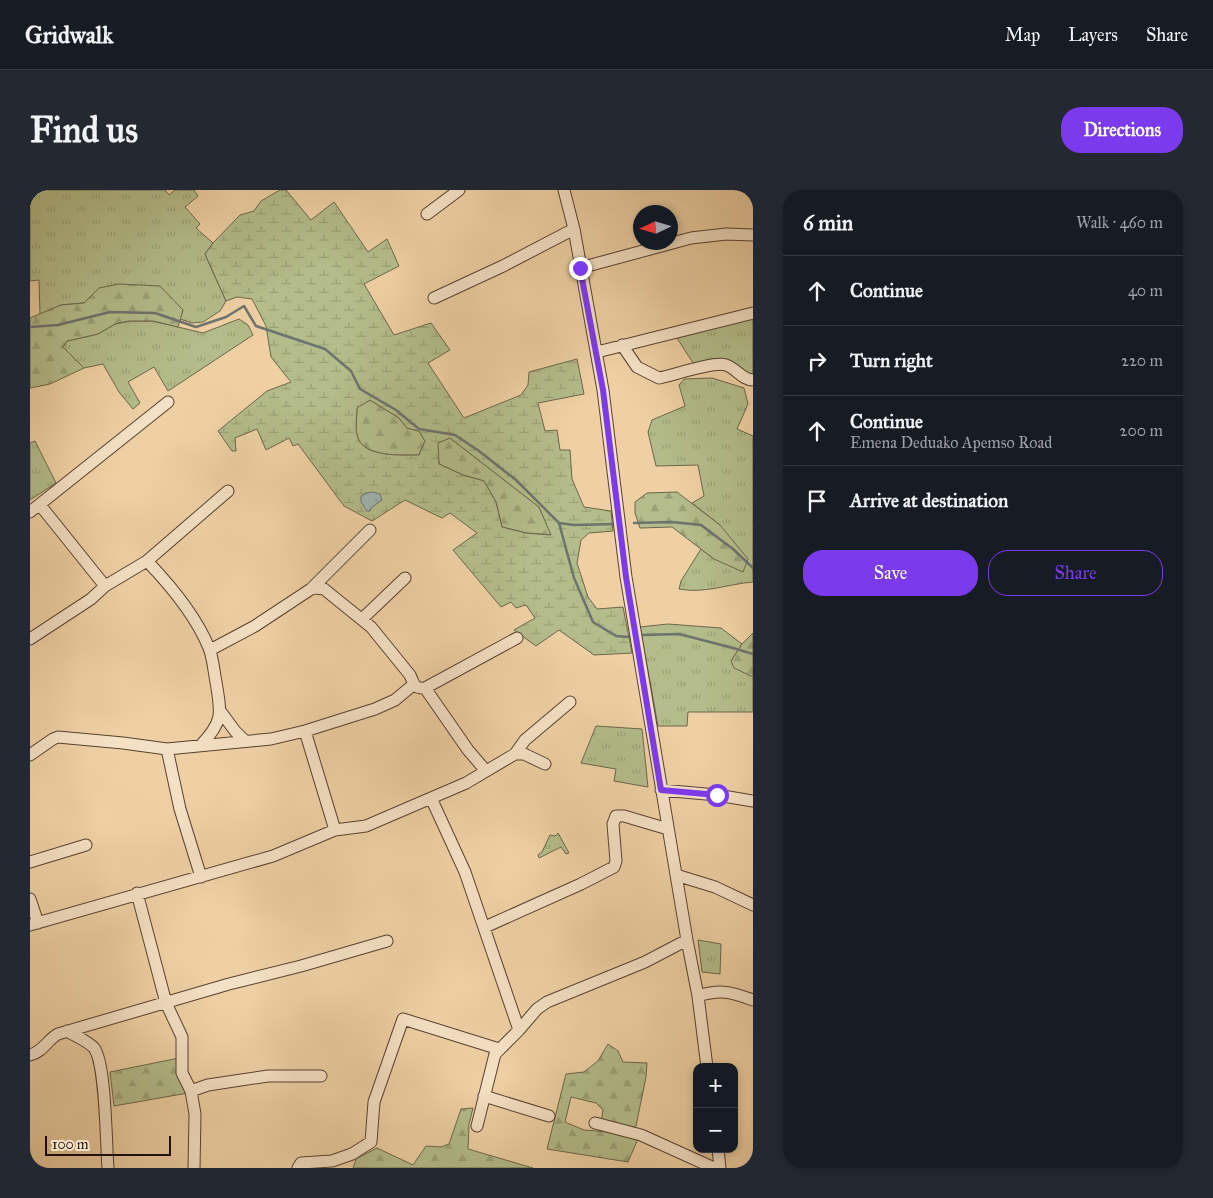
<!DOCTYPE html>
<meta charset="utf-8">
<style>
:root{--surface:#171b24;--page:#242831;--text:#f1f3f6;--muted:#9ea1a6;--line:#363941;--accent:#7c3aed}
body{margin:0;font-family:"IM FELL Great Primer",serif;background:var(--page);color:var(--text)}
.controls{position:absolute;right:15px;bottom:15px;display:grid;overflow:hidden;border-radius:10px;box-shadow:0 2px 8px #0003}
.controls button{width:45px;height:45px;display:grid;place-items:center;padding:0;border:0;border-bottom:1px solid var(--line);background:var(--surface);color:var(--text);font:25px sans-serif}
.compass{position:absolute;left:603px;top:15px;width:45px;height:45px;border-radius:50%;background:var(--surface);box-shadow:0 2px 8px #0003;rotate:266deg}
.scale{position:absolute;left:15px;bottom:12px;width:126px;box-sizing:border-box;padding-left:5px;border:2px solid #25110a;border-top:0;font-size:14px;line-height:18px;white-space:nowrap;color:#25110a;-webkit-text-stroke:4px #f4e0c4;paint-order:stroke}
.stop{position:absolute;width:15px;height:15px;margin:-11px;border:4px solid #7c3aed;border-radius:50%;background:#fff}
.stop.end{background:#7c3aed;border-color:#fff;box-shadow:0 1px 5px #0008}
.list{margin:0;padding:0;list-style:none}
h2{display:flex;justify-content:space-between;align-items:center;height:65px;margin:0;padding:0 20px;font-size:21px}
h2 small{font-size:16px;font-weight:400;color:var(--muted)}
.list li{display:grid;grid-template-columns:32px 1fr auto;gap:15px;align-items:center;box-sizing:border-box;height:70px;padding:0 20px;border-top:1px solid var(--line)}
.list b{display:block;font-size:19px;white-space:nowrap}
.list p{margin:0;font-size:16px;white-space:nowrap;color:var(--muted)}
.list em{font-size:16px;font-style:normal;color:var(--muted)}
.actions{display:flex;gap:10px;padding:15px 20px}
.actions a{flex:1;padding:11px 0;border:1px solid var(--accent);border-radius:20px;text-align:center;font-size:18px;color:var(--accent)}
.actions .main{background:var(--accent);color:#fff}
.icon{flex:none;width:28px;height:28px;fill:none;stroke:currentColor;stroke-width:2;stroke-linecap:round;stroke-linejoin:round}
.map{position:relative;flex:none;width:723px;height:978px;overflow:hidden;border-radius:20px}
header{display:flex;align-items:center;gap:30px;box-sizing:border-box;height:70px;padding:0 25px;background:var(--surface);border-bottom:1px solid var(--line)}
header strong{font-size:24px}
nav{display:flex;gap:28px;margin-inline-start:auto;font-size:18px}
.intro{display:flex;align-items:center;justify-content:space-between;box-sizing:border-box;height:120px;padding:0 30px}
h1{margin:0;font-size:35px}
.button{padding:12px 22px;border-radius:20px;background:var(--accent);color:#fff;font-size:18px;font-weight:700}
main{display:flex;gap:30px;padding:0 30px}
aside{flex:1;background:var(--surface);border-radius:20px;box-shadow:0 2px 8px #0003}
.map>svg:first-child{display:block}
.grass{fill:url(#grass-tufts);stroke:#6c664a}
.forest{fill:url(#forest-firs);stroke:#6c664a}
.wetland{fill:url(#wetland-marsh);stroke:#6c664a;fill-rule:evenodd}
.water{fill:url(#water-ripples);stroke:#6d736e}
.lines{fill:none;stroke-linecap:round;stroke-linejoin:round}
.stream{stroke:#6d736e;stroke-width:2.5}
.minor-casing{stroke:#574130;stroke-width:13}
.minor{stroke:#f4e0c4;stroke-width:11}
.route{stroke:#7c3aed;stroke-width:6}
</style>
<header>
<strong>Gridwalk</strong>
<nav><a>Map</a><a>Layers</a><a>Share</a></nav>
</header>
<div class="intro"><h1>Find us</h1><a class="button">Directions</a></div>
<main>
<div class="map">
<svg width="723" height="978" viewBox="0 0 723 978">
<defs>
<pattern id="grass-tufts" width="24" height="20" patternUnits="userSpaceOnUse" patternTransform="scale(1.25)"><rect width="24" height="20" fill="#b3bc8a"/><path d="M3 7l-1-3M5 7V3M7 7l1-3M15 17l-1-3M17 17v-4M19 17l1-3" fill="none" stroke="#9aa176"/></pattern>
<pattern id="forest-firs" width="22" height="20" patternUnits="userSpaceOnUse" patternTransform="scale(1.25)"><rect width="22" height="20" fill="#b3bc8a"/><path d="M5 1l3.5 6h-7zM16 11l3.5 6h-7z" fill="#9aa176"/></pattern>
<pattern id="wetland-marsh" width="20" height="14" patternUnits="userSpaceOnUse" patternTransform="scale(1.25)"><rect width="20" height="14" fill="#b3bc8a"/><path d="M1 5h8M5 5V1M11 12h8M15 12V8" fill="none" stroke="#9aa176"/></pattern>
<pattern id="water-ripples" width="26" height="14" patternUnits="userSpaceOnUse" patternTransform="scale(1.25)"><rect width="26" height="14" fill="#9db4b1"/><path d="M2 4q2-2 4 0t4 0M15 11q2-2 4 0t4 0" fill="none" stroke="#879a97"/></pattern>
</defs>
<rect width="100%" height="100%" fill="#eed0a4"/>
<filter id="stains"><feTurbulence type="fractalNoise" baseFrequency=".004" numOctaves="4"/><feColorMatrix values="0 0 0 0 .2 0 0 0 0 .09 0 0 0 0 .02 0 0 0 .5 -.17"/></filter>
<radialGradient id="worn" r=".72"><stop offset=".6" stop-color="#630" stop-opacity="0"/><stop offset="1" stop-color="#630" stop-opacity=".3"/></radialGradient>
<path class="grass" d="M0,0H135L139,5L145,0H164L168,6L155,17L170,34L166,38L183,53L175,64L196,111L190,121L173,132L162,133L150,129L153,120L69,98L54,113L31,115L10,125L9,90L0,91Z
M723,128V187L715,183L665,176L647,148Z
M209,129L218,135L223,145L138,201L124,177L98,192L110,213L103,219L89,202L73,174L54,178L33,157L37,151L68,144L85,134L99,131H123L173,143Z
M682,188L714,198L718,214L707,239L723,246V392C698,394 674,404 649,399L651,391L671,359L684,369L690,335L662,313L674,306L668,275L626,276L618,242L622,230L655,216L649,195L654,189Z
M5,251L26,293L0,310V253Z
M638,434L691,438L712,454L701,471L723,485V522H658L657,536H628L610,437Z
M566,536L612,539L618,597L584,591L586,579L551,573Z
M528,643L539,663L536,664L531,657L509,668L508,665L512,662L520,645L525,646Z
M668,750L691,754L690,784L672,782Z"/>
<path class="forest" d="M89,94L130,96L153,120L148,137L123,131H99L85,134L68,144L37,151L33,157L54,178L20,194L0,198V128L31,115L54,113L69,98Z
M340,210L369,228L377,238L389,241L395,251L389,265C371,265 332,268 327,245C325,237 327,226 327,217Z
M420,248L509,317L522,345L496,343L472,337L466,312L454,291L433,285L409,274L407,253Z
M647,302L690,335L718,369L713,382L684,369L642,337L610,338L605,323V312L617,303Z
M723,443V486H721L704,478L701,471L712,454Z
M578,854L588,861L593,872L617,873L616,887L606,936L598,940L571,933L573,920L566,913L541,907L535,932L554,940L604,944L608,949L598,972L517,959L536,884L554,882L568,871Z
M149,868L158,903L84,916L80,882Z
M443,918L439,934L438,959L503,978H323L326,969L347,958L383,975L396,956L411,957L419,954L431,919Z"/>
<path class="wetland" d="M250,0H256L281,30L304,12L338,62L357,49L369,76L334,94L364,145L401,133L420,160L398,173L434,228L491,205L498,195L499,182L547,169L554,204L508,213L515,241L527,240L530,260H540L542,289L554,317L581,321L583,341L559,343L551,350L547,373L558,407L567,419L593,417L602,463L564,465L529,440L506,456L484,440L505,428L496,415L486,418L481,412L471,417L423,360L447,343L420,323L412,328L375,310L342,331L314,316L268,254L263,256L259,248L236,260L227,239L205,248L206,261H202L188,241L237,201L261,192L241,167L236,136L222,109L207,107L196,111L175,64L183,53L210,25L224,21L231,11ZM340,210L369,228L377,238L389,241L395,251L389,265C371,265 332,268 327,245C325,237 327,226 327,218ZM420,248L509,317L521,345L496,343L472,337L466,312L454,291L433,285L409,274L408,253Z"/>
<path class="water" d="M343,302L350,304L352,310L341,318L340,321H337L331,312V306L336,303Z"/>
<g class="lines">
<path class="stream" d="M0,137L28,135L80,122L125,123L166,137L196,127L214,116L226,136L295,159L321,181L330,199L366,220L389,239L425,245L449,261L486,290L529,333L544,335L587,334
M529,333L544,388L563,432L586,446L599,447
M604,333L642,332L671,335L703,359L723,378
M611,445L649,444L703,458L723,464"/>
<defs>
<path id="minor" d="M534,0L544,39L573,200L596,387L657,750L668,806L677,877
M397,24L429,0
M550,78L661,48L696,44L723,45
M404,108L473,76L544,39
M592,155L607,177L629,188C644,185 684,171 696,175C706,178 712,190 723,190
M567,162L723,123
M10,315L75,396L117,371L198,301
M0,322L138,212
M117,371C141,396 166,426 179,458C183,468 184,482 186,492C191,523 194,531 171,555
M281,399L340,340
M332,429L375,388
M0,449L61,409L75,396
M180,460L225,436L281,399L286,398L294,399L341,437L380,485C384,494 384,499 395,498L487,448
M395,498L438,560L456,581
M191,522L205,541L215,551
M275,541L305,640
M137,559L150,619L171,687
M485,564L495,550L540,512
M0,565L23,549L28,547L93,553L137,559L241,549L275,541L345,519L365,510L383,495
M631,600L687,605L723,611
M401,608L435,682L489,840
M0,672L56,655
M646,685L685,697L723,715
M107,703L136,813L152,847V883L161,901L165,924L164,978
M0,709L8,733
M0,735L243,666L305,640L336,636L436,593L485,564H494L515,574
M455,737L551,694L584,677L586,671L583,634L586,626H594L638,639
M668,806C691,799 701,802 723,810
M37,841C45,846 58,851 64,858C76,873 76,955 78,978
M0,865C13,862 17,850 28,844L199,794L271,776L357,751
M161,901L178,895L238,886H291
M454,906L519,926
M565,933L611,945L684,978
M447,936L465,864L489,840L507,819L517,812L615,772L657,750
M688,959L690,978
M268,978L271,973L302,971L322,964L341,952L344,912L373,829L469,859"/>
</defs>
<use href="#minor" class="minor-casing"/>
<use href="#minor" class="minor"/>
</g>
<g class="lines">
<path class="route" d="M550,78L573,200L596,387L631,600L687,605"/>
</g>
<rect width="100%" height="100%" filter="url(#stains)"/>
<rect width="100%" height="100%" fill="url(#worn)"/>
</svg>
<div class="controls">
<button>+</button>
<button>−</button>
</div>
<svg class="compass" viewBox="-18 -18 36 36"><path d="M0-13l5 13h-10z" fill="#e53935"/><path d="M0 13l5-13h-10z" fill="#9ea1a6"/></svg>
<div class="scale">100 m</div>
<div class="stop" style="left:687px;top:605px"></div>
<div class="stop end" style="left:550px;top:78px"></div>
</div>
<aside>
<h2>6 min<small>Walk · 460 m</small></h2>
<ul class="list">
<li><svg class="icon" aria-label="ahead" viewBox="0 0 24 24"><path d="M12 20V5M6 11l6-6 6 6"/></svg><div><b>Continue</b></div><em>40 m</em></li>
<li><svg class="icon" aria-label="right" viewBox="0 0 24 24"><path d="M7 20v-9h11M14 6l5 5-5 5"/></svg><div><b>Turn right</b></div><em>220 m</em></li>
<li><svg class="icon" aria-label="ahead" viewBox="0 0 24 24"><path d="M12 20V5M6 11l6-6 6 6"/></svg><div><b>Continue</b><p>Emena Deduako Apemso Road</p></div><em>200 m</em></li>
<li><svg class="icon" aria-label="arrive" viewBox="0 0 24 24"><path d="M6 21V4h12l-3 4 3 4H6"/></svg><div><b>Arrive at destination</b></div></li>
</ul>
<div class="actions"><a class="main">Save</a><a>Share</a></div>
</aside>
</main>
